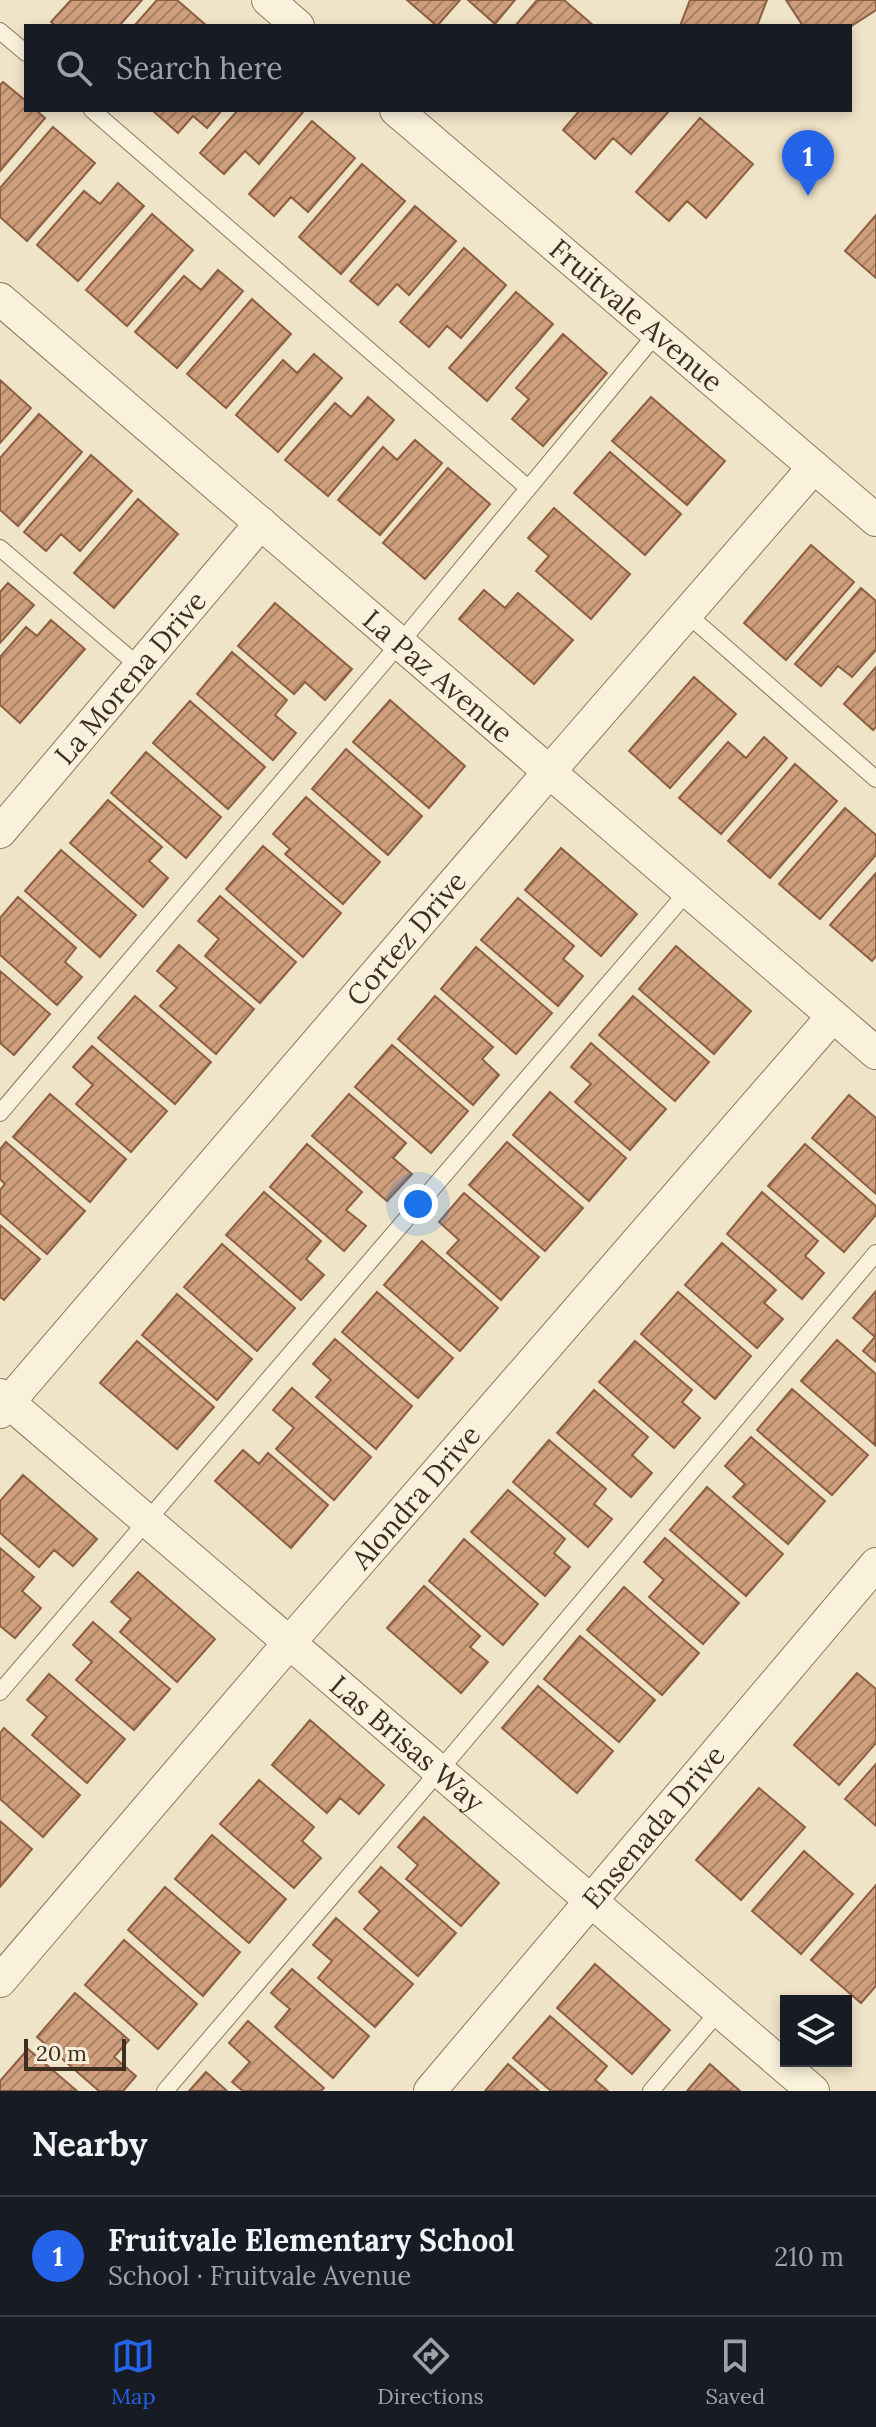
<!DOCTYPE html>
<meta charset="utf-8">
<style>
:root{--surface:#171b24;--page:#242831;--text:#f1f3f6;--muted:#9ea1a6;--line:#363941;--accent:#2563eb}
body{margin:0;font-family:Lora,serif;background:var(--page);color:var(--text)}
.controls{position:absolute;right:24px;bottom:24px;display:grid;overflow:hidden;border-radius:0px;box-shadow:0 4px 12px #0003}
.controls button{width:72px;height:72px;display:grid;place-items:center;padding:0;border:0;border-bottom:2px solid var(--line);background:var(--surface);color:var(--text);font:40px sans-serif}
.scale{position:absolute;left:24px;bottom:20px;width:102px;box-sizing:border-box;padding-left:8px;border:4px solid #3d2e20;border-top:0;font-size:22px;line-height:28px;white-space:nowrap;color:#3d2e20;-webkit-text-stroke:6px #f7eed8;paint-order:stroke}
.you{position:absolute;left:418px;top:1204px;width:28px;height:28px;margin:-20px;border:6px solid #fff;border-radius:50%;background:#1a73e8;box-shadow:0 0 0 12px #1a73e833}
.badge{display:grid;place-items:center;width:52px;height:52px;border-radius:50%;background:var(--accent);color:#fff;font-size:26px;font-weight:700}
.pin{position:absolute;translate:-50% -66px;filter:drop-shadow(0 2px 4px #0008)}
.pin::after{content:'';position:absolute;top:42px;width:28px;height:24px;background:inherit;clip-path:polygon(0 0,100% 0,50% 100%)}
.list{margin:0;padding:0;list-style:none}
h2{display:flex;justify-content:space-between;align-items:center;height:104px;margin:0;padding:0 32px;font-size:34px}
h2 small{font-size:26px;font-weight:400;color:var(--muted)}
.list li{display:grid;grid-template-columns:52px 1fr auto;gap:24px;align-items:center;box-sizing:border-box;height:120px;padding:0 32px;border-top:2px solid var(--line)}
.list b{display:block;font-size:30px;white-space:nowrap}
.list p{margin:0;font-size:26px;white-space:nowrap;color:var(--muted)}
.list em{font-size:26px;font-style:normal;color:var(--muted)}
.icon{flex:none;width:44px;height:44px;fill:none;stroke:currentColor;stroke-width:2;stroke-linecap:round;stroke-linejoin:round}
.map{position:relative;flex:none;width:876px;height:2091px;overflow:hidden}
.search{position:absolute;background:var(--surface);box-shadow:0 4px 12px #0003;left:24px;right:24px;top:24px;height:88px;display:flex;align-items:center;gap:20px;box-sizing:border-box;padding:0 28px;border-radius:0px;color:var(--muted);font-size:30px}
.sheet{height:224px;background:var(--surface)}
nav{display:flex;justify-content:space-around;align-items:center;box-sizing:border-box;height:112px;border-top:2px solid var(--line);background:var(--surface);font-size:22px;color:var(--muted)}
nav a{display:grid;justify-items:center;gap:4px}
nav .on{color:var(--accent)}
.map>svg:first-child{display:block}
.building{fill:url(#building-hatch);stroke:#8d5f41;stroke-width:2}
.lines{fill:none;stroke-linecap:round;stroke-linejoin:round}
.lane-casing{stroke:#8d765c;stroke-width:18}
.street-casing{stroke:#8d765c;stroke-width:34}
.lane{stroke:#faf1dc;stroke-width:16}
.street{stroke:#faf1dc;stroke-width:32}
.labels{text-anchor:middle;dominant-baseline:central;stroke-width:6;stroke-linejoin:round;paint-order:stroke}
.street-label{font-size:28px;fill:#3d2e20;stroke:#f7eed8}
</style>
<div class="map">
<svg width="876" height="2091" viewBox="0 0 876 2091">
<defs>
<pattern id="building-hatch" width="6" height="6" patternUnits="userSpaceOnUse" patternTransform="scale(2)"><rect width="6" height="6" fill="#cf9f7d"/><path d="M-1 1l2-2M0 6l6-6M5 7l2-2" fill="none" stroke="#a98266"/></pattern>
</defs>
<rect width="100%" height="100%" fill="#f0e4c8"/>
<path class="building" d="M71,0H142L119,26H56L51,22Z
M157,0H177L207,26H134Z
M407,0H460L437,26Z
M468,0H515L495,24Z
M537,0H564L594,26H515Z
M690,0H767L757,26H680Z
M786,0H876V10L850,27L803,26Z
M3,82L26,101V110H36L45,118L0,171V85Z
M152,110H222L207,128L193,116L178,133Z
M238,110H301L303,112L259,164L245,151L224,174L200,153Z
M580,110H670L631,154L613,138L595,159L563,130Z
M700,118L753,164L706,218L687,201L669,221L636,192Z
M312,121L355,158L308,212L291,197L274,216L249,194Z
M53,127L95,163L27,241L0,217V188Z
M362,164L405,201L341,274L299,237Z
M118,183L144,206L78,281L37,245L84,191L100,204Z
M415,206L456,241L409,295L397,284L378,305L350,281Z
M152,214L193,250L127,326L86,290Z
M876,215V278L845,251Z
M464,248L506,285L461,338L447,326L429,347L400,322Z
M218,270L243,291L177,368L135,332L184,276L201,290Z
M516,292L553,324L487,401L449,368Z
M252,299L291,334L226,408L187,374Z
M563,334L607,373L543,446L512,419L529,399L516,388Z
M314,354L342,378L278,452L236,415L283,360L297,373Z
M0,380L31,408L0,443Z
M368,397L394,420L328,496L285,460L335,403L351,417Z
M651,397L725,461L687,505L612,441Z
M39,414L82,452L18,526L0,510V458Z
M415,440L442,463L380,535L338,500L383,447L397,460Z
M610,452L681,514L645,555L574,493Z
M91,455L132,491L80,551L61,534L46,551L24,532Z
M448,468L490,504L425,579L383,543Z
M138,499L178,534L114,608L74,573Z
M554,508L630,574L591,619L536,571L549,556L528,538Z
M811,545L854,582L786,660L744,623Z
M8,583L34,605L0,643V592Z
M861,588L876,601V650L852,677L838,666L821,686L795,664Z
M484,590L505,608L518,593L573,640L534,684L459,619Z
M275,603L352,669L325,700L305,682L294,694L238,646Z
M51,620L85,649L20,723L0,705V657L26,627L37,636Z
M232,652L287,700L275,715L296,733L273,760L197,694Z
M876,667V727L873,730L844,704Z
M694,677L736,714L670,788L629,751Z
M390,700L465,766L429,808L353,742Z
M190,701L265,767L228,809L153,743Z
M764,737L787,758L721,834L679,798L728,742L746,758Z
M346,749L422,816L388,855L312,789Z
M146,752L221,817L186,858L111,793Z
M795,764L837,801L770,878L728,841Z
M306,797L380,862L343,904L285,854L290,849L273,834Z
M108,800L162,847L149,861L168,878L143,907L70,843Z
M845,808L876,835V855L820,919L779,884Z
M263,846L341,913L303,957L226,889Z
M561,848L637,914L601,956L525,890Z
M61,850L136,915L100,957L25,891Z
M876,873V956L872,961L830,925Z
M220,896L296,962L260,1003L205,956L219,939L198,921Z
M18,897L76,948L65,962L82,977L57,1005L0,955V918Z
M518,898L574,946L563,959L583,976L558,1006L481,940Z
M179,945L254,1009L216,1054L160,1006L177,988L157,971Z
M676,946L751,1011L714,1054L639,989Z
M476,947L552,1013L516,1054L441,989Z
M0,971L50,1014L14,1055L0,1043Z
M135,996L211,1062L175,1104L98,1038Z
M435,996L493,1047L482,1059L499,1075L473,1105L398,1039Z
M633,996L709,1062L675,1101L599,1035Z
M591,1043L666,1109L630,1150L575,1102L591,1084L571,1067Z
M392,1045L468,1111L431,1153L355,1087Z
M92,1046L167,1111L131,1152L76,1104L93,1085L73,1067Z
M550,1092L626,1158L589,1201L513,1135Z
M50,1094L126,1159L90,1202L13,1137Z
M349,1094L406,1143L393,1158L412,1174L387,1201L312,1136Z
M849,1095L876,1118V1194L812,1138Z
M6,1142L85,1211L47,1254L0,1213V1190L5,1184L0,1179V1149Z
M507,1142L583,1208L545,1251L469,1185Z
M307,1144L362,1192L346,1210L366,1226L344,1251L270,1187Z
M805,1144L876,1206V1215L844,1252L768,1186Z
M264,1192L321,1241L306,1259L324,1275L301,1300L226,1235Z
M762,1192L818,1241L805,1256L824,1273L802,1299L727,1234Z
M464,1193L539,1257L501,1300L447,1253L459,1240L439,1222Z
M0,1225L40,1259L4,1300L0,1297Z
M422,1241L498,1308L460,1351L384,1285Z
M722,1243L776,1290L764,1303L783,1319L757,1348L685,1285Z
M222,1244L295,1308L257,1351L184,1287Z
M876,1291V1362L863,1351L875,1337L853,1318Z
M377,1292L453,1358L418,1398L342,1332Z
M678,1292L751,1356L715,1399L641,1334Z
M177,1294L252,1359L217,1400L142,1335Z
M335,1339L412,1406L376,1449L316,1397L331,1380L313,1364Z
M837,1340L876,1374L875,1445L801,1381Z
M137,1341L214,1407L177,1449L100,1383Z
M635,1341L692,1390L682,1402L700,1418L674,1448L599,1382Z
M292,1388L371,1457L334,1500L276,1449L294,1428L273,1410Z
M792,1389L868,1455L832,1495L757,1430Z
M594,1390L648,1437L632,1455L652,1473L631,1497L557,1433Z
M751,1437L825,1501L788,1544L733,1497L745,1484L725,1466Z
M549,1440L606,1489L594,1504L612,1519L588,1547L513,1482Z
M243,1450L259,1464L268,1453L328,1505L291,1548L215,1481Z
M23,1475L97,1539L73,1566L54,1550L39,1567L0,1533V1501Z
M707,1487L783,1554L746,1596L670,1530Z
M508,1490L565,1539L554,1553L570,1567L545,1596L471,1532Z
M665,1538L739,1603L703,1644L649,1597L664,1580L644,1562Z
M464,1539L538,1604L503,1645L429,1581Z
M0,1548L34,1577L22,1591L41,1608L15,1638L0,1626Z
M138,1572L215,1639L177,1682L120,1632L131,1619L111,1602Z
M424,1586L480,1636L470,1647L488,1662L461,1693L387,1628Z
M624,1587L699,1653L662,1695L587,1630Z
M93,1622L170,1689L134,1730L76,1680L92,1662L73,1645Z
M580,1636L655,1700L619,1742L544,1679Z
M857,1673L876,1689V1743L839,1785L794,1745Z
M49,1674L125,1739L87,1783L32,1735L47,1717L27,1700Z
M538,1686L613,1751L577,1793L502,1728Z
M310,1720L384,1785L359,1814L340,1798L327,1813L272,1765Z
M4,1728L80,1795L43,1837L0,1799V1733Z
M876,1764V1826L845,1799Z
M259,1780L314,1827L302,1841L321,1858L294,1888L220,1824Z
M759,1788L805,1827L741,1900L696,1860Z
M424,1817L499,1883L461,1926L406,1879L418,1865L398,1847Z
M0,1821L32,1849L0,1887Z
M212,1835L286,1899L249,1943L175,1879Z
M804,1851L853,1894L801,1954L752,1911Z
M381,1867L456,1933L418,1976L364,1929L380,1911L359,1892Z
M876,1885V1986L861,2003L811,1960Z
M165,1887L240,1952L203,1996L128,1930Z
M336,1918L413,1984L375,2027L318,1978L332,1961L313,1945Z
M124,1940L197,2004L158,2049L85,1985Z
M595,1964L670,2030L632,2074L557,2008Z
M292,1969L369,2036L333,2078L275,2027L290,2009L271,1993Z
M75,1993L129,2040L114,2057L136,2076L123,2091H99L37,2037Z
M550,2016L607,2066L595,2080L608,2091H551L513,2058Z
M248,2021L324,2088L321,2091H243L232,2082L250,2062L229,2043Z
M28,2049L77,2091H0V2081Z
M508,2064L539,2091H485Z
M710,2064L740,2091H687Z
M206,2072L227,2091H189Z"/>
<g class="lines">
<defs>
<path id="lane" d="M0,31L26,53
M92,110L528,488
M0,548L140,667
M687,614L876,779
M0,1113L400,643L657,333
M0,1692L688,891
M165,2091L439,1771L876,1253
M651,2091L719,2011"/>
<g id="street">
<path d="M268,0L298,26"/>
<path id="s1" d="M396,110L876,520"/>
<path id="s2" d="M0,299L876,1053"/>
<path id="s3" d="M0,832L261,523"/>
<path id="s4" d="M0,1395L813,2091"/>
<path id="s5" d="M0,1412L549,772L814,467"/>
<path id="s6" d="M0,1981L289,1643L833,1016"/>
<path id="s7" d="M430,2091L876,1564"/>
</g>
</defs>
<use href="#lane" class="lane-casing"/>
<use href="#street" class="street-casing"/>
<use href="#lane" class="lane"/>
<use href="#street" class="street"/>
</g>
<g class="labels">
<g class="street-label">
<text stroke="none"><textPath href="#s1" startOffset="316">Fruitvale Avenue</textPath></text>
<text stroke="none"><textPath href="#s2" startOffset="578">La Paz Avenue</textPath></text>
<text stroke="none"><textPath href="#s3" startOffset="202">La Morena Drive</textPath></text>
<text stroke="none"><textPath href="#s5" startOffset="624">Cortez Drive</textPath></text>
<text stroke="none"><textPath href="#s6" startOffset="638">Alondra Drive</textPath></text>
<text stroke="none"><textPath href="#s4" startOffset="536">Las Brisas Way</textPath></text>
<text stroke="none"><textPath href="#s7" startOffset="346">Ensenada Drive</textPath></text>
</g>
</g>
</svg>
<div class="controls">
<button><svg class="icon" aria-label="layers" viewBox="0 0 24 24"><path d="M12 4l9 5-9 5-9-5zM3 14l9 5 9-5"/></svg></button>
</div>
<div class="scale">20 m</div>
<div class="you"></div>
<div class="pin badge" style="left:808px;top:196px">1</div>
<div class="search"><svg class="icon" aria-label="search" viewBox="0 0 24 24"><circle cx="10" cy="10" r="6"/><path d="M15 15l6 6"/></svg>Search here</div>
</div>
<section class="sheet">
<h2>Nearby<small></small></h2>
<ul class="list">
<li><span class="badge">1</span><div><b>Fruitvale Elementary School</b><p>School · Fruitvale Avenue</p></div><em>210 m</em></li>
</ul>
</section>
<nav>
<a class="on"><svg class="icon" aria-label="map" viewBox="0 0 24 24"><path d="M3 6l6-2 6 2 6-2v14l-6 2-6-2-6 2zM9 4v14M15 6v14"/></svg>Map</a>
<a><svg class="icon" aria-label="directions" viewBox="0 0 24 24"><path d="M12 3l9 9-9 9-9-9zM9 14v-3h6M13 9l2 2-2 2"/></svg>Directions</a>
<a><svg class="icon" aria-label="saved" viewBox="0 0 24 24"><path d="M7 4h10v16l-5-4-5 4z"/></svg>Saved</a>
</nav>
